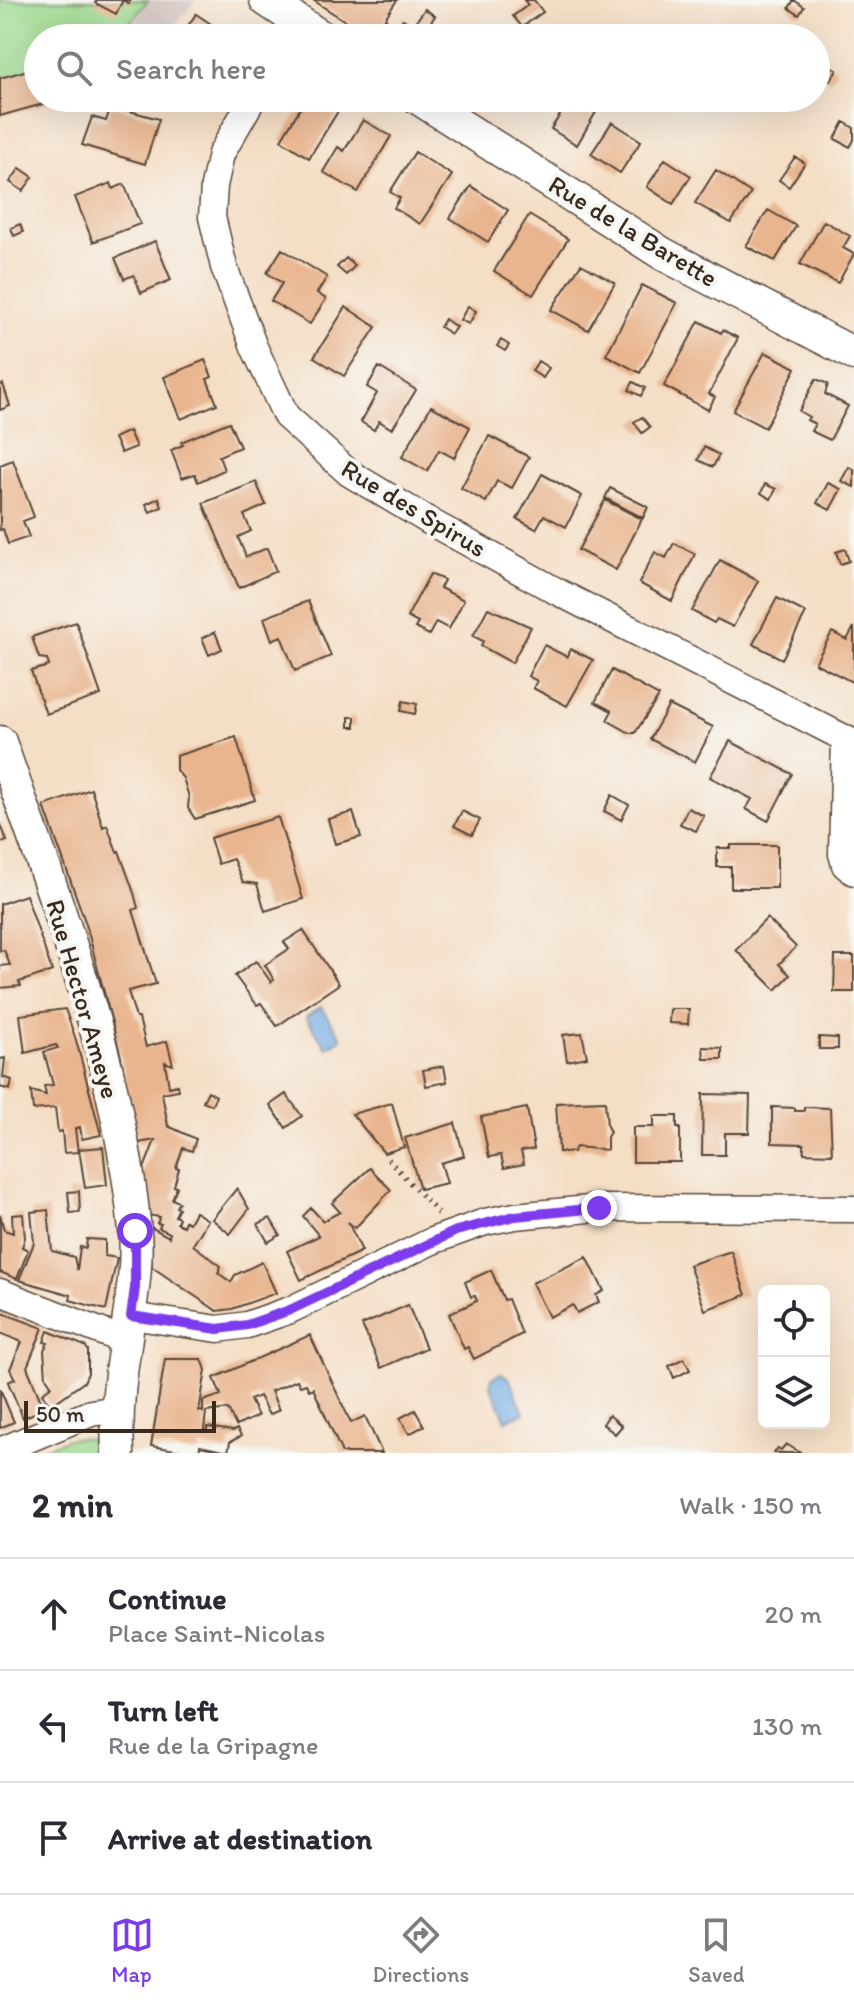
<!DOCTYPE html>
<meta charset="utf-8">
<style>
:root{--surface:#fff;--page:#f2f2f3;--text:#2b2b33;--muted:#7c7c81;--line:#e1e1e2;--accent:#7c3aed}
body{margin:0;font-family:Itim,sans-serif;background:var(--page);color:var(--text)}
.controls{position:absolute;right:24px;bottom:24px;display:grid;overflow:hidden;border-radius:12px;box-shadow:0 8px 32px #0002}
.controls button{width:72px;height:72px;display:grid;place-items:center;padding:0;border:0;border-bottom:2px solid var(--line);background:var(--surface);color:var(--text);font:40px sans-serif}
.scale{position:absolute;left:24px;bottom:20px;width:192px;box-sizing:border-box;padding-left:8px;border:4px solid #3b2a1e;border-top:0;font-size:22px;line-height:28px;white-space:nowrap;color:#3b2a1e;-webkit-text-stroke:6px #f6f6f2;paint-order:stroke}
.stop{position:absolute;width:24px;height:24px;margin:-18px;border:6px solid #7c3aed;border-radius:50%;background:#fff}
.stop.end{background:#7c3aed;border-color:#fff;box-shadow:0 2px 8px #0008}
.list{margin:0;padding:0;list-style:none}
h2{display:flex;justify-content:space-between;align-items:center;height:104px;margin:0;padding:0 32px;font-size:34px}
h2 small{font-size:26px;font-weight:400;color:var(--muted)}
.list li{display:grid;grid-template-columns:52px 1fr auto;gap:24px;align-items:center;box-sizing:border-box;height:112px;padding:0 32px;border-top:2px solid var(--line)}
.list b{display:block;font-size:30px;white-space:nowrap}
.list p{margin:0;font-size:26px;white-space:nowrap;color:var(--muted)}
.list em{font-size:26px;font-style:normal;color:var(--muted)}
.icon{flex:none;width:44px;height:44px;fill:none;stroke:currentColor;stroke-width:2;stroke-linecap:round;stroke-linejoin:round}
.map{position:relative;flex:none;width:854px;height:1453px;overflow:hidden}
.search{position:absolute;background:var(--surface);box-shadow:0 8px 32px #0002;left:24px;right:24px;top:24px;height:88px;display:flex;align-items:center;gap:20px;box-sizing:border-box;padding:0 28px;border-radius:44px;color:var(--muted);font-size:30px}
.sheet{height:440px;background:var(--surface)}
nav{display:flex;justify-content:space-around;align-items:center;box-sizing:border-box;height:112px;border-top:2px solid var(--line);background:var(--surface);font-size:22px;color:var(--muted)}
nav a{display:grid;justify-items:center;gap:4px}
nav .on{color:var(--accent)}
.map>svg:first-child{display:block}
.industrial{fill:#d0c0bb}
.green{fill:#9bd88c;stroke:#6b8155;stroke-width:2}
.water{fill:#75ace4;stroke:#586b81;stroke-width:2}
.building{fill:#e9b58e}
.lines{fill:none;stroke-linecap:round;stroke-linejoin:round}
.minor-casing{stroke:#574537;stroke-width:29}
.tertiary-casing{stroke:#574537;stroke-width:35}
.path{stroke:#574537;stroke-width:5;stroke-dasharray:2 6;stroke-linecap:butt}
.minor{stroke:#fff;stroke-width:26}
.tertiary{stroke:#fff;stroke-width:32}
.route{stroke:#7c3aed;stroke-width:10}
.labels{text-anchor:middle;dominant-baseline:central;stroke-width:8;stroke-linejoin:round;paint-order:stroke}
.street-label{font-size:26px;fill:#3b2a1e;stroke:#f6f6f2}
</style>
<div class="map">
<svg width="854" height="1453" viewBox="0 0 854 1453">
<rect width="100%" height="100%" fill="#f6f6f2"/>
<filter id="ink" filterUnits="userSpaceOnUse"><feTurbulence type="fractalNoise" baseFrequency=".0125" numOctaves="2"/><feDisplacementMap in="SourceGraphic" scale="16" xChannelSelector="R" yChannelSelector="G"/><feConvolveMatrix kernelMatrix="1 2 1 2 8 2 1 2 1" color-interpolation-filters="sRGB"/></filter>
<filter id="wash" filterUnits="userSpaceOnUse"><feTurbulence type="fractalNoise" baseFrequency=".006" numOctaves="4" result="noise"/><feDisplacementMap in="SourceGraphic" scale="32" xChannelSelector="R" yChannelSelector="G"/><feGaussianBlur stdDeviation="1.8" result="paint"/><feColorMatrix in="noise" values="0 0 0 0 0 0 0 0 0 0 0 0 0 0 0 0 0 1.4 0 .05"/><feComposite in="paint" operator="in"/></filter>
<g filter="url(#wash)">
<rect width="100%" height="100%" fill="#f4dec5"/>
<path class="industrial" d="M148,0H196L164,38H117Z"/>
<path class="green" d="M0,0H148L117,38H38V68L0,79Z
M81,1438L91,1440L99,1453H33L67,1439Z"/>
<path class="water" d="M321,1007L342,1038L327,1048L306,1017Z
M501,1373L509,1378L524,1413L506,1420L490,1385L492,1378Z"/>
<g id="blocks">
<path class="building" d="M97,0H131L129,4L123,0L116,14L95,3Z
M313,0H397L385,18L388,21L377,38H371Z
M524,0H534L543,12L522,27L513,16L528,5Z
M794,0L804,7L799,15L789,8Z
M425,9L435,16L427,27L417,20Z
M196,14L232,38H180Z
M403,19L417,28L433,38H391Z
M826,63L837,70L830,81L820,74Z
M38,67V98L61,99L0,116V78Z
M302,98L345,100L309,158L281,140L305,100Z
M571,98H588L600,105L577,145L551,129Z
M111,106L159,119L145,164L82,145L92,117L106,121Z
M363,120L391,136L358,192L323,172L338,147L344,151Z
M612,122L641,141L620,173L591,154Z
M844,122L854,128V140L850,147L835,139Z
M415,152L452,175L420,224L394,208L400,198L390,192Z
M795,157L805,163L789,187L779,180Z
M665,159L691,176L673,204L647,187Z
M20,168L33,177L23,191L10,182Z
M716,170L751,193L731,223L695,203Z
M111,183L113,189L124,184L140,224L93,242L75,197Z
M471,186L508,210L488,242L450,218Z
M768,210L796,226L775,261L746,246Z
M529,215L568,239L533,295L494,271Z
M824,221L850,236L843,248L854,254L838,283L800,264Z
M20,224L23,232L14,236L11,228Z
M155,241L171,280L141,293L134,275L124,279L115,258Z
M282,249L327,277L317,293L326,299L310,324L271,301L282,283L267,273Z
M346,258L355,266L346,275L337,267Z
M581,264L615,283L588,330L551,310Z
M642,285L677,303L640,373L606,355Z
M468,306L476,311L469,324L460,320Z
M346,307L376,327L344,376L314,357Z
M445,319L456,327L451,334L440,327Z
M699,321L721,333L723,330L738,338L709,394L715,397L708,410L664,386Z
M501,340L509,345L505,351L497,346Z
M765,352L796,368L765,428L733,411Z
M205,360L212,377L207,379L217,404L181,419L164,377Z
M538,361L549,368L543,378L532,371Z
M379,367L416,390L392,429L379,421L374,430L361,422L377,393L367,387Z
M816,379L828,384L825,394L848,406L830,440L811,431L815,424L807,420L809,417L799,411Z
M633,382L645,388L641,396L629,390Z
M3,384L10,406L0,410V385Z
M431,406L470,427L454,458L439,450L427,471L402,457Z
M642,417L650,427L642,433L634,422Z
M229,422L240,447L219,456L224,470L198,482L195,474L182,478L171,450L183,445L181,442Z
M129,431L136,447L121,453L114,438Z
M489,436L529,457L512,488L497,481L486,502L461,488Z
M704,447L719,455L713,467L698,460Z
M13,460L34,517L23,521L29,537L8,544L3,529L0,530V465Z
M849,467L854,470V487L841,481Z
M542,474L582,496L566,527L544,515L536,529L517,519Z
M256,482L266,505L244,515L251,531L238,537L246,557L267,548L276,571L239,588L203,503Z
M828,483L841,489L830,510L817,503Z
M765,484L776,489L771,499L761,493Z
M610,488L648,507L643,518L605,498Z
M159,498L162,507L150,512L146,504Z
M605,500L642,519L616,570L578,550Z
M674,543L695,554L672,601L639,583L655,552L666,558Z
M845,549L849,561L840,564L836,552Z
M720,560L758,581L733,627L717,619L714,623L692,611Z
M430,574L444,580L440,588L464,600L449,629L436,622L429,635L415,628L418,623L407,617Z
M777,598L806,613L782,659L753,644Z
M308,601L331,656L295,671L281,636L272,640L264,618Z
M488,608L531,627L512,663L481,646L483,641L473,636Z
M76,622L101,695L46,714L31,671L49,666L47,659L39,658L32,637Z
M854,627V678L852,682L815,663L832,632L847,640Z
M215,632L222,649L209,655L202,638Z
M544,645L567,657L571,649L593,660L567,706L533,688L537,681L528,676Z
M612,670L659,696L635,733H630L607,720L612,711L595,702Z
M403,701L417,704L415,714L401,711Z
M669,705L713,727L695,762L650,739Z
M349,717H355V727H349Z
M236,737L255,800L195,819L188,808L189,797L183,778L176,770V756Z
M730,741L792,774L768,821L746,809L752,799L710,777Z
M91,789L103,827L107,825L117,852L119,851L134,893L138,908L133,910L156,984L128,991L136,1018H139L146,1047L167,1041L173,1065L165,1062L169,1087L177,1085L178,1090L162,1093L168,1126L196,1139L192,1151L183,1148L176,1168L179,1169L174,1186L177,1187L172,1199L179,1202L176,1207L179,1208L175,1216L179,1218L177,1223L183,1226L185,1221L189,1223L195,1212L208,1220L193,1245L221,1266L218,1273L231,1282L235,1275L262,1262L276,1293L232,1309L217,1311L152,1267L149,1226L169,1237L170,1233L159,1228L161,1224L157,1223L160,1217L147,1215L142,1174L155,1140L138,1143L120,1053L86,924L44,806Z
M612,795L629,805L621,820L604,811Z
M688,808L704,816L696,831L680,824Z
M462,811L480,820L472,835L454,826Z
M353,812L361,837L335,844L328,819Z
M278,817L303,899L265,911L257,884L243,882L233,859L218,864L210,838Z
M0,822L7,841L0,843Z
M731,845H777V888H731V867H717V848H731Z
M26,895L52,971L19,982L21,986L0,988V966L10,965L4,950L0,951V904Z
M767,918L796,947L779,964L790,975L776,990L736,950Z
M303,930L339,984L277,1026L261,1003L257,1005L235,976L256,961L271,982L274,980L265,965L289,949L284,942Z
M835,956H854V992H834Z
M65,1009L76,1040L101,1135L82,1139L80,1127L75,1129L78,1152L64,1153L62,1131L58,1132L55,1108L33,1110L31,1091L46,1095L44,1086L53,1085L44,1052L58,1048L56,1045L25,1053L20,1015Z
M670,1009H689L688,1024L669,1023Z
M582,1033L587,1057L567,1061L563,1035Z
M819,1037L838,1038V1049H819Z
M703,1047L722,1048V1059H704Z
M5,1058L3,1077L12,1080L10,1090L0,1087V1059Z
M444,1066L447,1082L426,1086L423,1070Z
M208,1091L216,1096L212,1105L203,1101Z
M286,1094L302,1116L286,1128L270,1105Z
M703,1094L750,1095L749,1133H725V1155H702Z
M605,1101L607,1126L610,1132L607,1137V1150L576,1147L573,1152H559L556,1103Z
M392,1103L404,1147L384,1153L352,1114Z
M772,1107L795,1108V1111H804V1107L830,1108L832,1154L804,1153V1144L772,1143Z
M527,1108L534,1149L521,1151L524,1164L504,1168L501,1155L489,1157L481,1117Z
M654,1116H677V1128H680V1162H633V1127H654Z
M455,1123L464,1156L441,1163L447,1183L420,1189L405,1138Z
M103,1147L107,1185L85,1188L79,1149Z
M370,1168L391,1190L355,1228L348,1222L362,1251L301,1280L287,1251L319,1236L303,1216L311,1208L323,1221L340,1212L332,1203Z
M237,1188L249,1209L230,1234L212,1219Z
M79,1191L80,1212L70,1213L68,1192Z
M48,1210L52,1251L74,1257L77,1270L80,1247L86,1248L87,1239L105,1240V1256L117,1258L106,1310L70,1300L71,1295L19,1280L34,1243L31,1212Z
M0,1214L4,1230L13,1233L12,1215L23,1214L25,1238L22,1247L28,1250L17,1279L0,1272Z
M270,1218L280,1235L268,1242L258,1224Z
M731,1251L746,1295L705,1310L689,1265Z
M587,1257L604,1291L596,1295L599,1302L577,1313L573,1305L549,1317L532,1283Z
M491,1270L504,1300L508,1299L522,1334L474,1359L468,1347L464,1349L449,1314L477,1301L475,1296L471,1297L465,1282Z
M408,1305L426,1348L381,1368L362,1325Z
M0,1312L43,1328L27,1367L44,1409L23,1418L8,1382L15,1379L10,1369L22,1342L0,1333Z
M48,1331L85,1346L88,1350V1373L84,1382L50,1406L42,1393L52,1386L46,1377L44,1350L48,1343L44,1342Z
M310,1335L351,1423L365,1416L382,1453H342L313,1388L309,1390L306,1384L300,1386L297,1380L271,1391L279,1410L269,1415L259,1396L250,1400L258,1416L236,1426L228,1409L206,1412L204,1430L207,1431V1427L233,1431L237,1429L241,1436L230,1442L228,1452L200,1446L199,1453H194L151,1446L165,1359H202L206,1370L199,1411L203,1412V1401L221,1395L214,1378Z
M684,1358L690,1370L674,1378L669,1366Z
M0,1389L14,1422L0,1428Z
M415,1410L424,1426L409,1434L400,1418Z
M609,1415L622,1426L615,1434L603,1424Z
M786,1444L801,1453H774L778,1448L781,1450Z"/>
</g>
</g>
<g filter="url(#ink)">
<use href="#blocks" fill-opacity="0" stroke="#574537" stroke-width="2"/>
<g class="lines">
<defs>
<path id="minor" d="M253,98L221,154L214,186L212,217L224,267L254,347L286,416L349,473L434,524L558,592L854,743
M845,738L842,854L845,865L854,872
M0,1292L125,1341
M131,1316L218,1329L247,1325L290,1310L432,1241L485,1222L515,1216L599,1208L854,1209
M0,1451L91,1413L117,1409"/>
<path id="tertiary" d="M266,0L323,38
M418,98L663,254L854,354
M0,742C56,901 119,1062 135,1231C138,1270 130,1306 125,1345C119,1381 116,1416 118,1453"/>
</defs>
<use href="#minor" class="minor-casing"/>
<use href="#tertiary" class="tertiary-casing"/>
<path class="path" d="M388,1159L439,1214"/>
<use href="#minor" class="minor"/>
<use href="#tertiary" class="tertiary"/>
</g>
</g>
<g class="lines" filter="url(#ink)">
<path class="route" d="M135,1231V1288L131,1316L218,1329L247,1325L290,1310L456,1231L515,1216L599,1208"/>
</g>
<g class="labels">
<g class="street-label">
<text transform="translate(633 231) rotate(31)">Rue de la Barette</text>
<text transform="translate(414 508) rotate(31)">Rue des Spirus</text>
<text transform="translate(83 999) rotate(74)">Rue Hector Ameye</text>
</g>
</g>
</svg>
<div class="controls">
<button><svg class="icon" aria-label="locate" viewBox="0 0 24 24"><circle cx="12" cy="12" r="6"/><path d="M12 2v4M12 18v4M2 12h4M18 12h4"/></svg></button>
<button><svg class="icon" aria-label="layers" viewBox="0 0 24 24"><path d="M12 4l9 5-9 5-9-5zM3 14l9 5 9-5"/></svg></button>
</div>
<div class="scale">50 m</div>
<div class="stop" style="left:135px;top:1231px"></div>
<div class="stop end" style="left:599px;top:1208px"></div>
<div class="search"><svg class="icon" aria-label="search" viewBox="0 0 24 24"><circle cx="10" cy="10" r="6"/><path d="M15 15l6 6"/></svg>Search here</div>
</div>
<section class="sheet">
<h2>2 min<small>Walk · 150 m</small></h2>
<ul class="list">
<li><svg class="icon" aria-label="ahead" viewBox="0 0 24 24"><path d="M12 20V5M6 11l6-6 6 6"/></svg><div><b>Continue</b><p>Place Saint-Nicolas</p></div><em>20 m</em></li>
<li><svg class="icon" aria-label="left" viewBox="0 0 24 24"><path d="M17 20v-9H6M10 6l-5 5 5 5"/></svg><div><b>Turn left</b><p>Rue de la Gripagne</p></div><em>130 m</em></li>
<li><svg class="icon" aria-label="arrive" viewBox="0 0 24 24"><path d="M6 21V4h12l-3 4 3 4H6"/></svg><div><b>Arrive at destination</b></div></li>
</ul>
</section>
<nav>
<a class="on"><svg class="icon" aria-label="map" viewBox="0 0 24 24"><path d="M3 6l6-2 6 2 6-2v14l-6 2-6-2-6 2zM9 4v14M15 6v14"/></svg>Map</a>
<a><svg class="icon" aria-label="directions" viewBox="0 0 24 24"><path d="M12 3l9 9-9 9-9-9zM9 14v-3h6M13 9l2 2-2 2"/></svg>Directions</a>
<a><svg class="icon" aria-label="saved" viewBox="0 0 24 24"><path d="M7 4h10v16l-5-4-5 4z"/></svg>Saved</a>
</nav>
